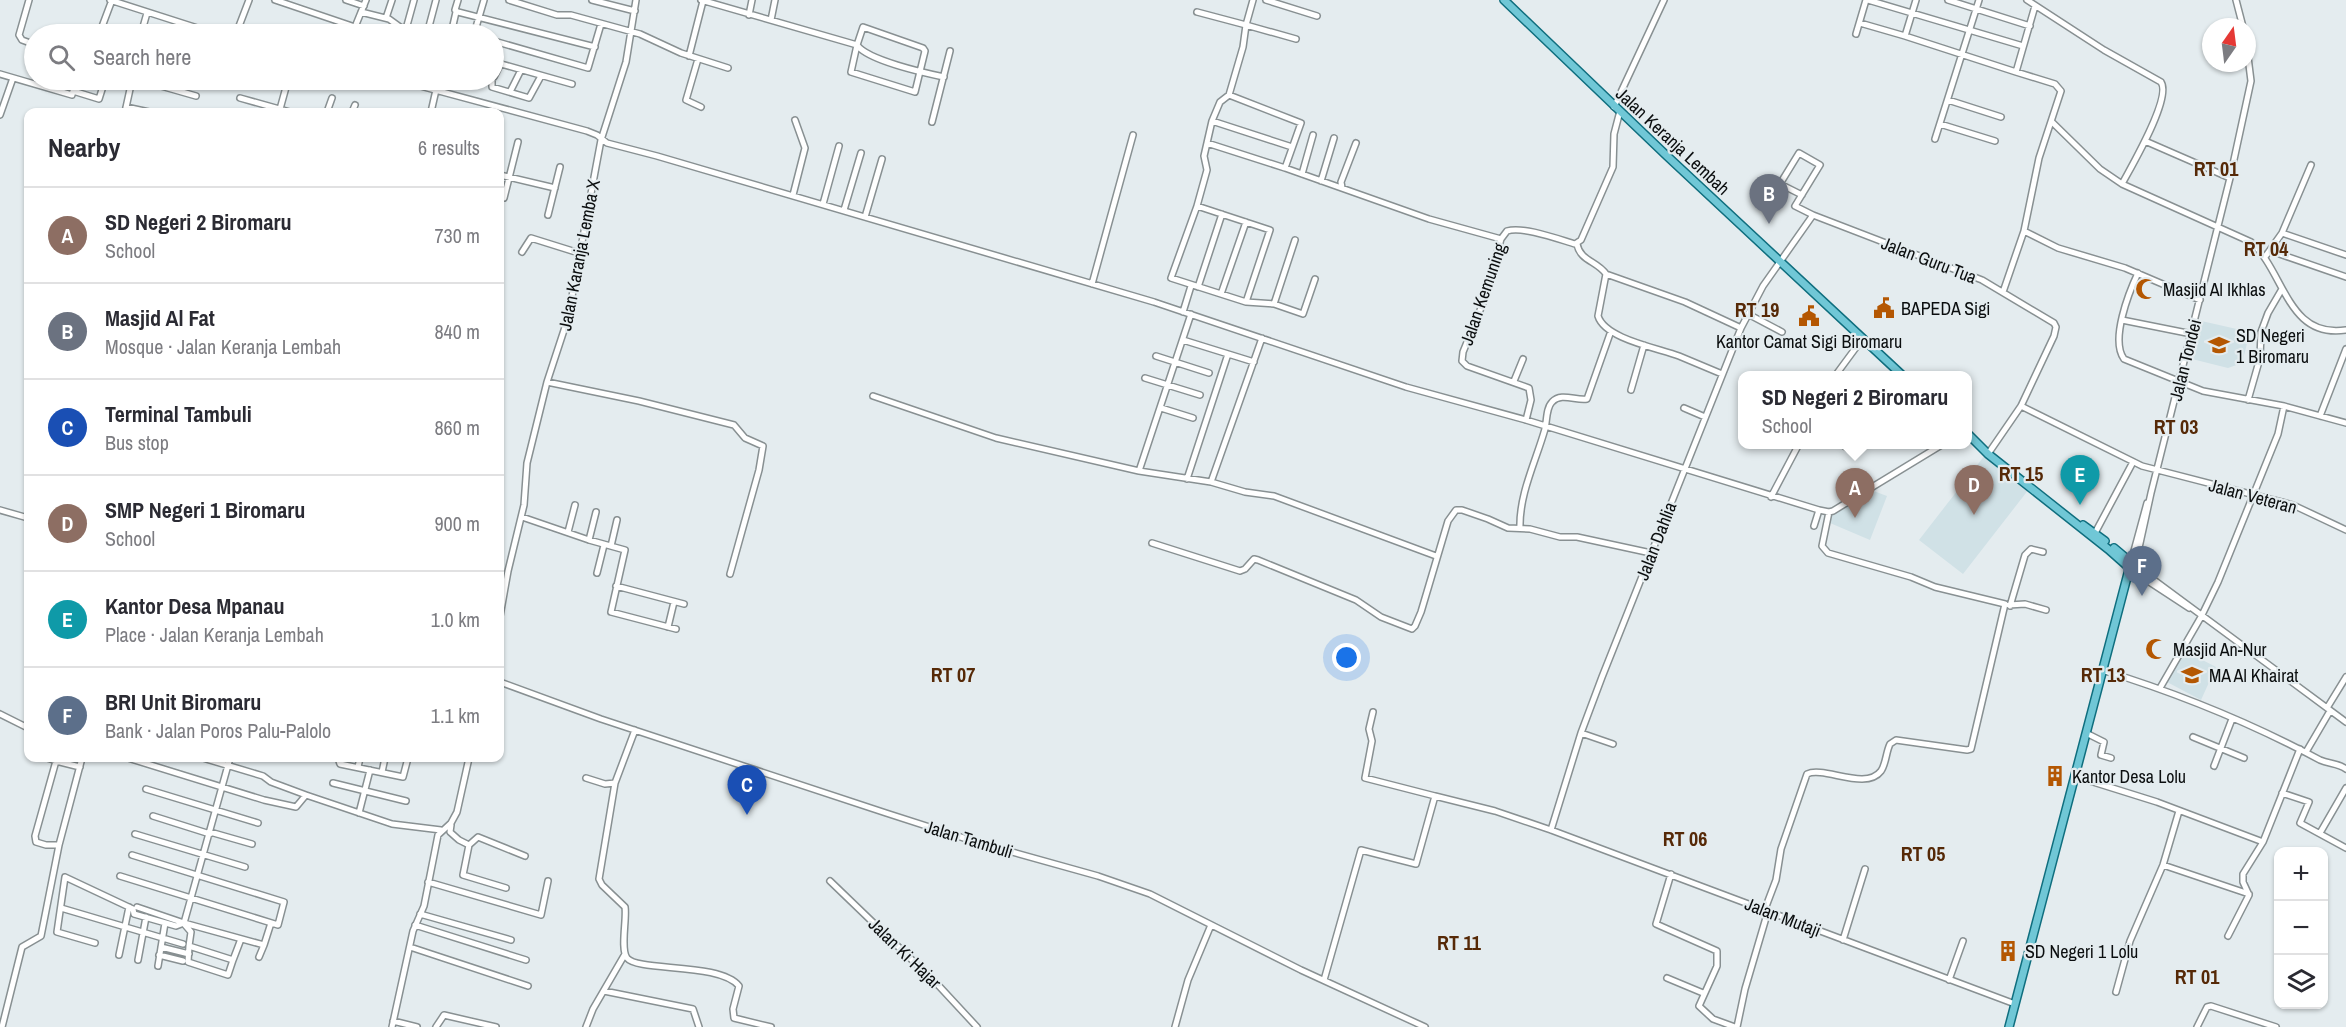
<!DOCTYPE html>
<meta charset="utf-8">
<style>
:root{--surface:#fff;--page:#f2f2f3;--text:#2b2b33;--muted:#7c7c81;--line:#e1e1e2;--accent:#b45702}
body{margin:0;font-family:"Archivo Narrow",sans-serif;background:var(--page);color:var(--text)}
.controls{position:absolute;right:18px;bottom:18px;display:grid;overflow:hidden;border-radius:12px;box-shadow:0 2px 4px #0004}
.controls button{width:54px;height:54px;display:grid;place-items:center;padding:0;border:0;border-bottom:2px solid var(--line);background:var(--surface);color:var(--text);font:30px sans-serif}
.compass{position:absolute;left:2202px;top:18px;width:54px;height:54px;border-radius:50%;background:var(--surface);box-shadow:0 2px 4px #0004;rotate:14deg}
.you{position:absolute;left:1347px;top:658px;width:21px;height:21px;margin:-15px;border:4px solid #fff;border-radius:50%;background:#1a73e8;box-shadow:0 0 0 9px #1a73e833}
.badge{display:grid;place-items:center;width:39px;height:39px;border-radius:50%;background:var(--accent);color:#fff;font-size:20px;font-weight:700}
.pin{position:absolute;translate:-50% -50px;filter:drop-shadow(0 2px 3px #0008)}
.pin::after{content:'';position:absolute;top:32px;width:21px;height:18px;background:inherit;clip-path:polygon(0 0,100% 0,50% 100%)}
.popup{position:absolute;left:1738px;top:371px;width:234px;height:78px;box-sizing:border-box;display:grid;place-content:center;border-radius:12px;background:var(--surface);filter:drop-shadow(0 2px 4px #0005);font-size:20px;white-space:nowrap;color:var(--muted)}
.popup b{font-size:22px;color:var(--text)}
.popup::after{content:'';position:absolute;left:50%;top:100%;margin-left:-12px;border:12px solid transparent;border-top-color:var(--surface)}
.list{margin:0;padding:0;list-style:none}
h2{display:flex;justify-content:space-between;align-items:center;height:78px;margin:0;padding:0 24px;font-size:26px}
h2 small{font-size:20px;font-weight:400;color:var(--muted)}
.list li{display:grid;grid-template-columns:39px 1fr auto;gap:18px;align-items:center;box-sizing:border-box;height:96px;padding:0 24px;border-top:2px solid var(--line)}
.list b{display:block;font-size:22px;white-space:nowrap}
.list p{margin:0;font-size:20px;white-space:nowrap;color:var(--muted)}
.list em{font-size:20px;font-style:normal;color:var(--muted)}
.icon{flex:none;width:33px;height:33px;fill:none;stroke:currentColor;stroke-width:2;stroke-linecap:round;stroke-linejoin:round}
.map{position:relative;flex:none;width:2346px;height:1027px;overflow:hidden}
.search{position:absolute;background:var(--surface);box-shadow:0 2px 4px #0004;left:24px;top:24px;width:480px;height:66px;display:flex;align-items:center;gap:15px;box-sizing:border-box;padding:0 21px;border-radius:33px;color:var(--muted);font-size:22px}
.panel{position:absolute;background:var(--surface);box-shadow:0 2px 4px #0004;left:24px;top:108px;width:480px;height:654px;border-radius:12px}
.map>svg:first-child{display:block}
.built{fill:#d0e1e6}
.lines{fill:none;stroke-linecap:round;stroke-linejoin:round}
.minor-casing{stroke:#889092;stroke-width:8}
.major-casing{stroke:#0f6e7e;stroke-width:10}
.minor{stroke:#fff;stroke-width:5}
.major{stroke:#70c7d6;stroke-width:7}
.labels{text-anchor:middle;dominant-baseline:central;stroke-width:4.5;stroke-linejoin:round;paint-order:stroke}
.street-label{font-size:18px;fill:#0b0e0f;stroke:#e4ecef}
.poi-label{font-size:18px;fill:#0b0e0f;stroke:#e4ecef;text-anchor:start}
.neighbourhood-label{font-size:20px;font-weight:bold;fill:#562907;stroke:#e4ecef}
</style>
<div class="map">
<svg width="2346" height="1027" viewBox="0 0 2346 1027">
<rect width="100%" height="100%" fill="#e4ecef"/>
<path class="built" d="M2197,320L2250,332L2242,363L2228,368L2188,358Z
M1985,455L2029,489L1963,574L1919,540Z
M1871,490L1887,496L1870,540L1830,523L1833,512Z
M2185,651L2216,667L2201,700L2167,682Z"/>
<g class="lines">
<defs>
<path id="minor" d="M29,0L19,35L22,40L33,44
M110,0L216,34
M275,0L355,27L366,0
M346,0L364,6
M458,0L455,10L458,12L595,47
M509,0L557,15H571L640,34L681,53L728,68
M592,0L635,11
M701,0L857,45C867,60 925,73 944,77
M1253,0L1246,25L1296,39
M1266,0L1317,16
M1868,0L2023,46
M1916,0L1905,36L2016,72L2035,6
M1948,0L2030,26
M2027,0L2104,50L2161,82C2172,98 2131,167 2122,184L2251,242C2285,272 2287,339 2346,330
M2236,0L2243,27
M361,12L389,19L400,27L426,34
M749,15L752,0
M386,18L392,0
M771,20L775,0
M1860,23L1905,36
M863,27L923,48L925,51L915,92L851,72L857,45Z
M406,29L414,0
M74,30L91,34L100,32L112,0
M141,34L147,13
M236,34L249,0
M427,34L436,0
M451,34L456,12
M474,34L484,0
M1856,34L1866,0
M494,41L588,68L601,24
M2247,49L2251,81L2230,178L2151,493L2135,566L2346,722
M689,56L703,1
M698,59L686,100L701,107
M494,62L572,84
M0,74L72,95L73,91L99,99L105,80
M494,77L501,63
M140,80L196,96
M398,80L587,131L597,135L607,143L657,156L1154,302L1406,387L1526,420L1819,510L1829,512L1833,511L1943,444
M492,80V87L529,98L541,76
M510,92L521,70
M1229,95L1301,123L1285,168L1429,219L1501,239
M240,98L290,112
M1948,100L2001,117
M126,107L149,112
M1614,107L1664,0
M280,109L288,80
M125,112L132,80
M327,112L332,98
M352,112L355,105
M431,112L436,90
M0,115L13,78
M1212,121L1292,147
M932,122L950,51
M2052,122L2100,169L2122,184
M1940,124L1995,141
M1935,139L1979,0
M2145,141L2230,178
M1207,143L1285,168
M1302,174L1313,135
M500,175L555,188
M1321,181L1334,138
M1342,188L1341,182L1356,143
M793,195L805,148L795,120
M1802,195L1780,184L1799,153L1820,165L1795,206L1813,215
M504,198L518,142
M823,204L839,146
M1197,206L1207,170L1204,156L1212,121L1220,102L1229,95L1243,47L1246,25L1197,12
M844,210L861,153
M548,215L560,167
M865,217L882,159
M2024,231L2058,248L2125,268L2200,300
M2282,233L2346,255
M1577,244C1580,261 1597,261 1606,274L1598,316C1605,339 1658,348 1679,356C1693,362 1708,368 1722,374
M2271,251L2346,277
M522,252L531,238L579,253
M2265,257L2282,233L2311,165
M2138,273C2129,292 2110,340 2124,359L2203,391L2284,406L2346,423
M1606,274L1685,302L1741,328
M1092,284L1133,135
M1198,287L1222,214
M2003,292L2024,231L2039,158L2061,91L2055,84L2016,72
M1221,294L1246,222
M1246,302L1270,230L1197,206L1171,278L1246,302L1274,304L1303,314L1315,279
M1274,304L1295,240
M1183,312L1191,286
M1748,314L1782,332
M2122,320L2192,334
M1183,340L1254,362
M1156,356L1209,373
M1835,376L1863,338
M1145,378L1200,395
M1514,381L1523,359
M547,382L639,401L734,425L745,438L763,446L759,470L730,574
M1631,390L1644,345
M873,396L996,438L1139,471L1211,482L1245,492L1274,496L1436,556
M2248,400L2260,358L2261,332L2268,313L2282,289
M2021,406L2142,466L2293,505L2346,530
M1161,408L1193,418
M1684,408L1705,417
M2320,416L2346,349
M1526,420L1531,400L1529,388L1467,366L1462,361L1463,352L1483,303L1501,239L1507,231C1523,226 1558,239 1575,244L1581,240L1613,167L1614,134L1620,111
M1841,444L1852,451
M1139,471L1191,314
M1187,479L1228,354
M1211,482L1262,338
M1771,497L1799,444
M0,510L28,518
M522,517L589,540L625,550L611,612L676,629
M1814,526L1819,510
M1520,528C1519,494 1536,461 1545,429C1547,421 1546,408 1552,402C1561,392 1576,401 1587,399L1611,331
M568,532L575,505
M2095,533L2133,462
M589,540L596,512
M1152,543L1240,571L1245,569L1254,559L1258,560L1356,600L1381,617L1412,629L1415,626L1421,612L1448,521L1456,510H1462L1488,519L1508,528L1530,529L1560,537H1577L1651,553
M611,546L617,520
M2131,562L2147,503
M2134,572L2189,608
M597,573L604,545
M616,586L684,604
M2009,605L2025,604L2046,610
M2010,606L2025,555L2031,549L2043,552
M500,616L508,571L524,505L527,463L547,382L568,318L595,172L601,140L626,62L636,0
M668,627L674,602
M2102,670C2177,693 2251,723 2320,760C2329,764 2338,763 2346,769
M500,682L601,719L886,813L973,841L1098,876L1150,894L1301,970L1425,1027
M2160,688L2201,617L2218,582L2278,434L2284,406
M2327,708L2346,677
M1373,712L1369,729L1372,741L1365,778L1435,796
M0,714L28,728
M635,730L615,783L599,879L602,885L625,907C627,919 620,949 627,958C638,972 720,962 739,986L733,1009L734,1018L771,1027
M1581,733L1613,744
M2086,733L2104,742L2101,755L2111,758
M2193,737L2244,758
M2306,752L2330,711
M47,758L57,761
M128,758L264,800L296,807L306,795L392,824L441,830
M203,758L263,776L271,782L306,795
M338,758L340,764L403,777L408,758
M2214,766L2232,719
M358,767L360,758
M382,772L385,758
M2074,776L2157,802L2263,842
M586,778L605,784L615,783
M333,783L406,801
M146,789L258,823
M2282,793L2309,802L2300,823L2346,848
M359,813L370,770
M153,816L210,834
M451,825L450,832L459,840L469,845L478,837L525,856
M1551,830L1581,733L1602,677L1741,328L1763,286L1813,215L1982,280L2054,323L2056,327L2054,336L2021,406L1988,454
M210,832L252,844
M2320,833L2346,788
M135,834L245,867
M59,845H46L36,842L35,836L56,761L80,767
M469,845L463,875L506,888
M2163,865L2249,894
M1671,874L1656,924L1717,951V966L1699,1006L1713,1019L1735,1027
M120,876L278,925L284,902L132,855
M830,881L939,986L977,1027
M428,882L541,915L548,881
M137,907L184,923L264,945L271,923
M61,908L183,944
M1765,909L1776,880L1781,849L1807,774C1824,766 1866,791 1881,771C1886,764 1886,752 1890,744L1896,740L1967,750L1971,749L2005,604L1935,587L1911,577L1828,553L1822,546L1829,512
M420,914L511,940
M184,923L230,758
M185,925L191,932L189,946L233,960L241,939
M415,925L526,960
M2228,936L2249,895L2243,882V874L2263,842L2300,749
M1843,940L1865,869
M95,943L57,932L65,877L133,909L134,914L176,926L184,923
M189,946L188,962L228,975L233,960
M161,947L189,954
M410,947L528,986
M119,955L129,907
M159,955L183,961
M259,957L264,945
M138,960L146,917
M158,966L165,923
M1667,978L1703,993
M1324,980L1361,850L1416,864L1435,796L1495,811L1551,830L2015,1004
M1949,980L1963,941
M604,991L693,1009L699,1027
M2116,992L2130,941L2163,865L2179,811
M393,1021L417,1027
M2,1027L22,947L41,936L59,845L82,758
M392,1027L413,931L424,906L438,835L451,823L457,812L469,758
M436,1027L444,1015L496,1027
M586,1027L593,1009L625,954
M1175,1027L1188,980L1211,925
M1737,1027L1745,989L1768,911
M2197,1027L2207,1007L2211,1006L2276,1027"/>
<path id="major" d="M1504,0L1667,156L1903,376
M1968,434L1988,454L2108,549L2134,572
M2083,525L2105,541
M2114,548L2133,564
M2009,1027L2131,562"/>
</defs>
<use href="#minor" class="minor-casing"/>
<use href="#major" class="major-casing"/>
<use href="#minor" class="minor"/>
<use href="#major" class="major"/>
</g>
<defs>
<symbol id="mosque-bare" viewBox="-9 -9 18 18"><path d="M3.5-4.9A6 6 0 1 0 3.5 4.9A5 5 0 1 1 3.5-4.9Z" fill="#b45702" stroke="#e4ecef" stroke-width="2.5" paint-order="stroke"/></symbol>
<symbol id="civic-bare" viewBox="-9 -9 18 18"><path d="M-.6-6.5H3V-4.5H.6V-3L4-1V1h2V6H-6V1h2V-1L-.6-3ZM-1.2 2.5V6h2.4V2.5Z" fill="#b45702" stroke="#e4ecef" stroke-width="2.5" paint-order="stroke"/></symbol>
<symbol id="school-bare" viewBox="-9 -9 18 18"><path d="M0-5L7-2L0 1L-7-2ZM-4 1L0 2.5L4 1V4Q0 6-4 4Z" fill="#b45702" stroke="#e4ecef" stroke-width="2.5" paint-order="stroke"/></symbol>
<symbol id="building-bare" viewBox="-9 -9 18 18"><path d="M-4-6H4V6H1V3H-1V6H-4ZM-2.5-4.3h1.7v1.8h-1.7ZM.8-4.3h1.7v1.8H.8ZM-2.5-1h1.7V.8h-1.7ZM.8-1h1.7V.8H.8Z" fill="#b45702" stroke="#e4ecef" stroke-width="2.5" paint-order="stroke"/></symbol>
</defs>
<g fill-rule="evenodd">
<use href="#mosque-bare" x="2131" y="274" width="30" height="30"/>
<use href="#civic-bare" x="1869" y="293" width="30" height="30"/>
<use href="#civic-bare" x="1794" y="301" width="30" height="30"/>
<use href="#school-bare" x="2204" y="330" width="30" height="30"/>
<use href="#mosque-bare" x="2141" y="634" width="30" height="30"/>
<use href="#school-bare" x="2177" y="660" width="30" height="30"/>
<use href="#building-bare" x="2040" y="761" width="30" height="30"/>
<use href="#building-bare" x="1993" y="936" width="30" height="30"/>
</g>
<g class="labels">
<g class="street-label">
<text transform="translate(1673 141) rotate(43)">Jalan Keranja Lembah</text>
<text transform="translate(579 255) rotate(-79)">Jalan Karanja Lemba X</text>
<text transform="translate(1929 260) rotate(21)">Jalan Guru Tua</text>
<text transform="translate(1483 294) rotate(-71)">Jalan Kemuning</text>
<text transform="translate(2185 360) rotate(-76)">Jalan Tondei</text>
<text transform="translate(2253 496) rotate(15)">Jalan Veteran</text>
<text transform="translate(1656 541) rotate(-69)">Jalan Dahlia</text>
<text transform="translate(969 839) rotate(17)">Jalan Tambuli</text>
<text transform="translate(1783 917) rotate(21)">Jalan Mutaji</text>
<text transform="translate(905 953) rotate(44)">Jalan Ki Hajar</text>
</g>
<g class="poi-label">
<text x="2163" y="289">Masjid Al Ikhlas</text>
<text x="1901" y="308">BAPEDA Sigi</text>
<text x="2236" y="335">SD Negeri<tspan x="2236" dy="21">1 Biromaru</tspan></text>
<text x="1809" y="341" text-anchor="middle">Kantor Camat Sigi Biromaru</text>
<text x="2173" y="649">Masjid An-Nur</text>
<text x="2209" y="675">MA Al Khairat</text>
<text x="2072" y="776">Kantor Desa Lolu</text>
<text x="2025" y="951">SD Negeri 1 Lolu</text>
</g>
<g class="neighbourhood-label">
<text x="2216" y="168">RT 01</text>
<text x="2266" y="248">RT 04</text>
<text x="1757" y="309">RT 19</text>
<text x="2176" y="426">RT 03</text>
<text x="2021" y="473">RT 15</text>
<text x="953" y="674">RT 07</text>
<text x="2103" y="674">RT 13</text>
<text x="1685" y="838">RT 06</text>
<text x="1923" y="853">RT 05</text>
<text x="1459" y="942">RT 11</text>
<text x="2197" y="976">RT 01</text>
</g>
</g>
</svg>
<div class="controls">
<button>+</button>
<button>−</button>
<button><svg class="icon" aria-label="layers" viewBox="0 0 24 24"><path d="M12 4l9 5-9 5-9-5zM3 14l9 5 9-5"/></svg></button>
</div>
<svg class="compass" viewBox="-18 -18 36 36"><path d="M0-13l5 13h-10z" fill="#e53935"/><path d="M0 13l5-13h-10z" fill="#7c7c81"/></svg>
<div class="you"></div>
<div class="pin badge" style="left:1855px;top:518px;background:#8d6e63">A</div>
<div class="popup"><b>SD Negeri 2 Biromaru</b>School</div>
<div class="pin badge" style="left:1769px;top:224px;background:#6b7280">B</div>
<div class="pin badge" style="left:747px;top:815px;background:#1a4fb4">C</div>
<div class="pin badge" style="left:1974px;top:515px;background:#8d6e63">D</div>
<div class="pin badge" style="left:2080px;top:505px;background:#0f9aa8">E</div>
<div class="pin badge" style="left:2142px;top:596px;background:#5c6f8a">F</div>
<div class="search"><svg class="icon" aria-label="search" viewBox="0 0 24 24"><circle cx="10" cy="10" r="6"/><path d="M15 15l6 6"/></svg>Search here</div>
<section class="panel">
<h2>Nearby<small>6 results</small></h2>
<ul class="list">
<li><span class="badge" style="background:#8d6e63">A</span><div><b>SD Negeri 2 Biromaru</b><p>School</p></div><em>730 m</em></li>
<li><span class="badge" style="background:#6b7280">B</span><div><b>Masjid Al Fat</b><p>Mosque · Jalan Keranja Lembah</p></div><em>840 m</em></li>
<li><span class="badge" style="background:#1a4fb4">C</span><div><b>Terminal Tambuli</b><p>Bus stop</p></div><em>860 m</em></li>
<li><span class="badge" style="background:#8d6e63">D</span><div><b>SMP Negeri 1 Biromaru</b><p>School</p></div><em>900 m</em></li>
<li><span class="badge" style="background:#0f9aa8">E</span><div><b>Kantor Desa Mpanau</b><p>Place · Jalan Keranja Lembah</p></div><em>1.0 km</em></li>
<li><span class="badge" style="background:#5c6f8a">F</span><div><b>BRI Unit Biromaru</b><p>Bank · Jalan Poros Palu-Palolo</p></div><em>1.1 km</em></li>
</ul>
</section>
</div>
